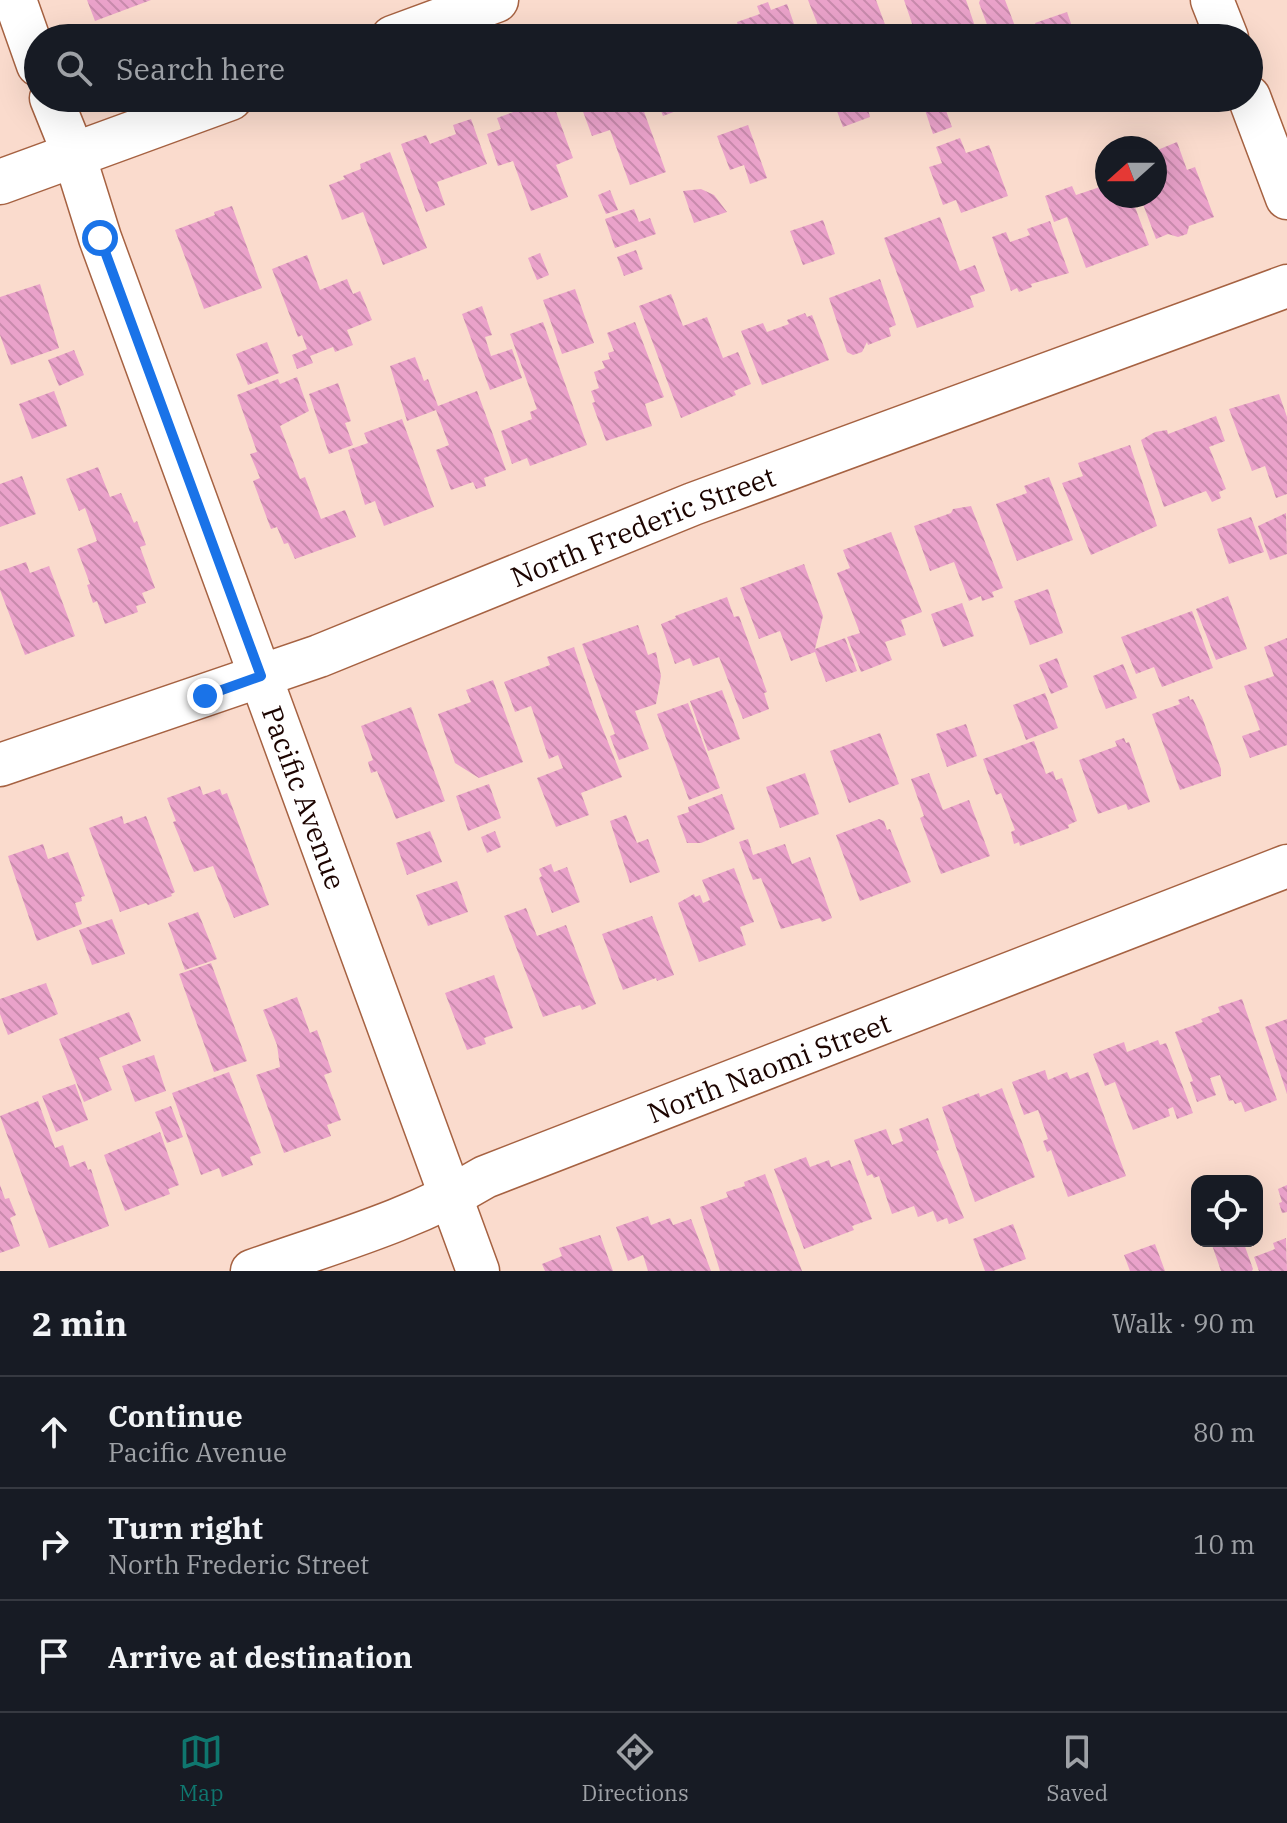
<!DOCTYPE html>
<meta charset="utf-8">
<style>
:root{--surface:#171b24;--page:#20242c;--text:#f1f3f6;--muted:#9ea1a6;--line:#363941;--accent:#0f766e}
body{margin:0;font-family:"IBM Plex Serif",serif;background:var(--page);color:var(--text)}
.controls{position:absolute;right:24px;bottom:24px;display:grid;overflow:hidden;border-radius:16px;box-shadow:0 8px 32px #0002}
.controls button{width:72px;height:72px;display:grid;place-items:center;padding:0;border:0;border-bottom:2px solid var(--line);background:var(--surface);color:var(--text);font:40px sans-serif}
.compass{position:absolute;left:1095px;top:136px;width:72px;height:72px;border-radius:50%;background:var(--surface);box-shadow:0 8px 32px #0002;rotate:249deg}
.stop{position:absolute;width:24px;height:24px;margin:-18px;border:6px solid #1a73e8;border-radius:50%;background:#fff}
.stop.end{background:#1a73e8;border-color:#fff;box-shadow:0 2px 8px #0008}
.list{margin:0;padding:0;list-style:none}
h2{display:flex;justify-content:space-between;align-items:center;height:104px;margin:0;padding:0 32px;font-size:34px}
h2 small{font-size:26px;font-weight:400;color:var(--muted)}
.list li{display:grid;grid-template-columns:52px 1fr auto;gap:24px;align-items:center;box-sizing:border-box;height:112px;padding:0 32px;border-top:2px solid var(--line)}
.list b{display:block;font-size:30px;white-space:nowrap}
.list p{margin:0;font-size:26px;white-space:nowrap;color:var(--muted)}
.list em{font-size:26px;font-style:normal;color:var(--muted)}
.icon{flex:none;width:44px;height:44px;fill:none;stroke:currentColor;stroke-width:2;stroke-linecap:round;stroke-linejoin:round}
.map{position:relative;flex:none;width:1287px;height:1271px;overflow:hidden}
.search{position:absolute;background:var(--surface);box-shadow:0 8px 32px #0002;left:24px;right:24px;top:24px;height:88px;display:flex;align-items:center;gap:20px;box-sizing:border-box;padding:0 28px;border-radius:44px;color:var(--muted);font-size:30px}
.sheet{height:440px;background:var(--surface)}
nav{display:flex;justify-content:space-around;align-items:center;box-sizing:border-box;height:112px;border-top:2px solid var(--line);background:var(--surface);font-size:22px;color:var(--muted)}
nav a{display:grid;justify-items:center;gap:4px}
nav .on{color:var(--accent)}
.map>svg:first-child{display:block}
.building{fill:url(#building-back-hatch)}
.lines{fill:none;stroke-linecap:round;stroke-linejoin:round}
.minor-casing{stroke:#a66242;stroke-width:45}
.secondary-casing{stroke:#a66242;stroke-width:47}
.minor{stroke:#fff;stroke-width:42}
.secondary{stroke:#fff;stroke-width:44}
.route{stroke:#1a73e8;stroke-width:10}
.labels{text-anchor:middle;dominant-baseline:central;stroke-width:6;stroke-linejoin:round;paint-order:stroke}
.street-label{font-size:28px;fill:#1c0400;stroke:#fff}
</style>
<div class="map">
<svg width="1287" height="1271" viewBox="0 0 1287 1271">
<defs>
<pattern id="building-back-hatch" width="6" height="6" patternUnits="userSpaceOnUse" patternTransform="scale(2)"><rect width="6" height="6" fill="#eaa2ca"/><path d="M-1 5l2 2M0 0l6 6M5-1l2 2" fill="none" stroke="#c88aac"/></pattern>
</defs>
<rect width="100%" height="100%" fill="#fadbcd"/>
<path class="building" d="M87,0H151L95,21Z
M808,0H876L890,38H823Z
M904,0H966L979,38H933L932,34L917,38Z
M980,0H1005L1018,34L1007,38H992L979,3Z
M768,2L771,10L787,4L799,38H726L725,34L739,29L737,22L760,14L757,6Z
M1067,12L1076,38H1041L1035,23Z
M551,98L573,158L556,165L568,197L531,211L513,161L498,166L487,134L501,129L497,118Z
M578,98H639L666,172L630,185L610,130L592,136Z
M656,98H711L663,116Z
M832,98H865L870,117L843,127Z
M921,98H973L945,108L952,127L933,134Z
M471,119L487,164L437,182L445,205L426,212L401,144L426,135L430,144L456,134L453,125Z
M748,125L767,178L750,184L744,165L730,170L717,136Z
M960,138L966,153L989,145L1008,196L961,213L956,200L943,205L929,167L942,163L936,147Z
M1177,142L1187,170L1195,167L1214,217L1189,226L1187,234L1178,237L1168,234L1156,239L1140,196H1155V151Z
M390,152L427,248L383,265L363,212L342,220L329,185L345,179L343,176L361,169L360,164Z
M1107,169V196H1131L1149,245L1086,268L1067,217L1054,222L1045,196L1072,186L1076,195L1103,186L1098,172Z
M701,189L714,195L727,212L694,223L683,191Z
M610,190L618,210L606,214L598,195Z
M232,206L262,288L204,309L175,230L215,215L214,212Z
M634,209L639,222L650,218L656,234L615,248L605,219Z
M940,217L960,271L975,265L985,291L970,296L974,307L917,328L884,238Z
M823,220L835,254L803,265L790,231Z
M1050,221L1069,273L1031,284L1032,287L1019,292L1017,288L1011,291L992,237L1006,232L1010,242L1030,235L1027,229Z
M636,250L643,269L624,276L617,257Z
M540,253L549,275L537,280L528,258Z
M307,255L320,290L347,279L353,294L360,291L372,320L347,330L353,345L335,352L333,347L310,356L313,363L297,369L292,355L307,349L302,335L298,337L272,269Z
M880,279L896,325L889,328L891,336L868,345L867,342L862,352L853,355L847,352L829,298Z
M40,284L59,348L11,365L0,335V297Z
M575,289L594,343L562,354L543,300Z
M671,294L683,326L707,317L723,358L738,352L751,384L734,391L736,395L681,418L639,306Z
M482,306L492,335L485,337L491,356L512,349L522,378L490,390L462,314Z
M805,313L807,317L812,315L829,360L762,385L741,331L763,323L767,332L789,324L787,320Z
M543,322L587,445L530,466L527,458L512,464L501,431L532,419L530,412L537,409L510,334Z
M635,322L664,397L645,404L652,426L606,441L592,403L595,402L591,391L599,388L594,372L605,368L602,361L610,359L608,353L614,351L607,333Z
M267,342L279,373L248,385L236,354Z
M74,350L84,375L59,386L48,360Z
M415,357L424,381L428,379L438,406L477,391L506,470L484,478L486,486L476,489L473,482L451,490L436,450L449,445L436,410L407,421L390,366Z
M297,377L309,411L280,426L300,479L305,477L321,519L345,510L356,537L295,559L288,543L284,544L277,527L271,529L253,481L260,478L250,454L257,452L237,395L278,379L280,384Z
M338,383L351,421L345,423L353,445L329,454L309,394Z
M54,391L67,426L32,439L19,404Z
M1279,394L1287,417V494L1276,498L1265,466L1252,471L1229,409Z
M1216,416L1225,441L1209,447L1226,489L1219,492L1221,498L1212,502L1206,491L1164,507L1141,440L1155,432L1167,430L1168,434Z
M402,419L434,507L384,526L375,501L365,505L348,450L368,443L364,433Z
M1130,445L1157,526L1091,555L1062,483L1083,476L1078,463Z
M98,467L110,497L121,493L134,523L137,521L146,545L140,547L155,588L142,593L146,603L136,606L138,612L105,624L97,601L93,603L87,585L90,584L77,549L97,541L85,508L79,511L66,479Z
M22,476L36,514L0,527V484Z
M1049,477L1073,540L1017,561L996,504L1027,493L1024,486Z
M971,506L1003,588L992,592L994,597L982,601L981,596L969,601L954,562L930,571L914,526L951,513L953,509Z
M1286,513L1287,554L1270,560L1258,526Z
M1251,517L1264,552L1229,564L1217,529Z
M891,532L922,612L901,620L906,635L885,642L892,660L861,672L847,637L860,633L837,573L850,568L843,550Z
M26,562L30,573L49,566L75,636L25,655L0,590V571Z
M804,564L823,616L815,649L845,638L857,671L826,682L815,652L791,661L780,631L759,639L740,588Z
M1048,589L1063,633L1030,645L1014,601Z
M1228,596L1247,649L1216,660L1196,609Z
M727,597L734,617L739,616L767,692L764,693L769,709L743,719L719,657L693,666L690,658L675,664L661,624L676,618L675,616Z
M962,603L974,636L943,647L931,614Z
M1192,611L1213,668L1162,687L1154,667L1136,674L1121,637Z
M638,625L648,655L656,652L661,676L656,704L635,711L649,749L619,760L610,736L615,734L582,644Z
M1287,638V745L1250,758L1242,736L1260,730L1244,686L1274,676L1264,647Z
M574,647L594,707L622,777L581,793L589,815L556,827L537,778L563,768L558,755L549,759L531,706L515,712L504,682L550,665L547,657Z
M1057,658L1068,687L1051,694L1039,665Z
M1123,664L1137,698L1106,709L1093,676Z
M493,680L523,762L479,778L455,763L438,714L471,702L466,690Z
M722,690L740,739L708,751L690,701Z
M1045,693L1058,728L1026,740L1013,705Z
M1189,696L1190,700L1193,699L1202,717L1221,769V776L1180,790L1152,714L1180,704L1178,700Z
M688,703L720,788L689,800L657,714Z
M411,707L445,801L396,819L377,771L371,773L368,762L373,760L361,726Z
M966,724L977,756L947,767L936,734Z
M880,733L899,784L849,803L830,751Z
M1124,738L1126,743L1129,742L1150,802L1128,810L1126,804L1098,814L1079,760L1117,746L1115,741Z
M1034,741L1046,774L1053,771L1056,780L1062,778L1077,821L1068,825L1069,828L1020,846L1019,842L1014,844L1011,832L1015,830L1001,793L996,795L983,759Z
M805,773L819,814L780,828L766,787Z
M929,773L943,810L969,800L990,856L941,874L920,818L924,816L911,779Z
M489,784L501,818L468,831L456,796Z
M200,786L203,795L220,789L222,795L227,793L269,905L234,918L213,866L194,872L173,822L176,821L167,798Z
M722,794L735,829L701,843H687L677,816L689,812L688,807Z
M626,815L637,843L648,839L660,872L630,883L610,821Z
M122,816L124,824L146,816L175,892L171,894L172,896L148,905L146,903L120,912L89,828Z
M879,819L884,821L887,830L890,829L911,882L860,901L836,835Z
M430,831L442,862L407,875L396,843Z
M495,831L501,847L487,853L481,837Z
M748,839L753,855L785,844L792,864L810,857L832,918L822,922L820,918L781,929L761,878L753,880L739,842Z
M43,844L48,859L68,852L85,896L81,897L82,901L75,903L82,924L37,941L8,856Z
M551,864L554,872L567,867L580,902L552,913L539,878L542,876L539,869Z
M734,868L754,922L740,927L746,945L699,962L678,903L694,894L695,897L700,895L703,903L710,900L702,880Z
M457,881L468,912L428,926L416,895Z
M526,908L537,936L566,925L596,1004L582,1010L580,1005L543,1017L504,916Z
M198,912L217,959L185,970L168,923Z
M652,916L674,975L657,981L656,978L623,990L602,934Z
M112,919L125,954L92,965L79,930Z
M211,963L247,1061L214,1072L179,974Z
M494,975L513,1028L484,1038L486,1044L467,1050L445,993Z
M46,983L58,1014L8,1035L0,1014V999Z
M297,997L310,1033L317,1030L332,1072L324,1075L341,1120L327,1125L331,1136L284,1153L256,1075L280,1067L277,1045L263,1010Z
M1242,999L1277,1100L1245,1112L1241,1102L1235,1104L1233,1100L1229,1101L1220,1075L1210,1078L1216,1095L1197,1102L1190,1082L1193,1081L1175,1032L1203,1022L1201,1019L1220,1012L1218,1007Z
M129,1012L141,1041L99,1058L112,1090L84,1102L59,1039Z
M1287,1019V1094L1265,1027Z
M1158,1040L1160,1045L1166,1043L1193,1113L1177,1119L1173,1107L1168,1109L1170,1116L1133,1130L1115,1082L1105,1086L1093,1054L1124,1042L1127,1052Z
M154,1055L166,1091L135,1102L122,1066Z
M1045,1070L1048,1080L1067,1072L1070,1079L1088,1072L1126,1176L1068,1197L1051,1150L1047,1152L1043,1141L1048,1139L1038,1110L1024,1115L1012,1082Z
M229,1072L261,1153L250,1157L253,1165L222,1177L219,1168L201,1175L172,1093Z
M75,1084L88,1120L56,1132L42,1096Z
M1002,1088L1035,1177L975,1202L942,1107L979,1093L980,1097Z
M38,1101L55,1148L63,1145L70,1167L85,1161L88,1170L91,1169L109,1226L49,1248L0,1116Z
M171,1106L183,1137L167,1143L155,1112Z
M928,1118L939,1150L936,1151L964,1218L949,1224L947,1218L937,1222L933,1211L918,1217L914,1206L892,1214L879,1176L874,1178L872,1174L867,1176L854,1140L886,1129L892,1145L903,1141L899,1129Z
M160,1132L179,1185L168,1189L170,1194L125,1211L104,1155Z
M806,1157L810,1167L829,1160L831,1167L850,1160L872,1219L852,1226L854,1230L804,1249L774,1169Z
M765,1174L802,1271H720L700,1207L728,1197L726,1192L745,1186L744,1182Z
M0,1185L5,1199L9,1198L16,1215L10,1218L20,1246L0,1253Z
M1287,1185V1212L1282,1213L1279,1203L1282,1202L1278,1189Z
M648,1216L651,1225L670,1218L673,1225L691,1219L711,1271H648L643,1255L628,1261L616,1227Z
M1013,1224L1026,1259L993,1271H985L973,1239Z
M600,1235L613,1271H545L542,1264L562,1256L559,1248Z
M1286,1238L1287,1271H1259L1254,1257L1275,1249L1273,1243Z
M1223,1241H1243L1253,1269L1252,1271H1221L1212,1245Z
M1155,1244L1165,1271H1130L1124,1255Z"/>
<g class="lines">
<defs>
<g id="minor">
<path d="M15,0L38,65"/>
<path d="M1212,0L1227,38"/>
<path d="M1249,97L1287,198"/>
<path id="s1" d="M51,98L74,155L100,238L478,1271"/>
<path id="s2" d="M0,765L319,656L693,504L1287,286"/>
<path id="s3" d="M252,1271C331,1243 414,1220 485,1177L1287,866"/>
</g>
<path id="secondary" d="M393,38L496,0
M0,182L230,98"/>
</defs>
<use href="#minor" class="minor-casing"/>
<use href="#secondary" class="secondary-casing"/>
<use href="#minor" class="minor"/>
<use href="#secondary" class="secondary"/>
</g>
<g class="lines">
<path class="route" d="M100,238L261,676L205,696"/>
</g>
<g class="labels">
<g class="street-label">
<text stroke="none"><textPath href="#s2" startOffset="686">North Frederic Street</textPath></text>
<text stroke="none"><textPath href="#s1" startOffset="744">Pacific Avenue</textPath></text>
<text stroke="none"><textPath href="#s3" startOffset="556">North Naomi Street</textPath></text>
</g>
</g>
</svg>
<div class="controls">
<button><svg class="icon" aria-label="locate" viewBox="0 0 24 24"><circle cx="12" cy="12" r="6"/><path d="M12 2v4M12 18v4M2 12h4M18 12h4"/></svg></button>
</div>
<svg class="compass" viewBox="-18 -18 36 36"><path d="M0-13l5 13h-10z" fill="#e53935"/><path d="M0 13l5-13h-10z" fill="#9ea1a6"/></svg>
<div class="stop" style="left:100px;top:238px"></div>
<div class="stop end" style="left:205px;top:696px"></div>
<div class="search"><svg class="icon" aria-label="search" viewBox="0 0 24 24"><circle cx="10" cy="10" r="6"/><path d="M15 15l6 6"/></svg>Search here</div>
</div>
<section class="sheet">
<h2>2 min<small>Walk · 90 m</small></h2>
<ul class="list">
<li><svg class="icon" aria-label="ahead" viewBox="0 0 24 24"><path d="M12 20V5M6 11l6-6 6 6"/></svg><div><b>Continue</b><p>Pacific Avenue</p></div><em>80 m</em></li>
<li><svg class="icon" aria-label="right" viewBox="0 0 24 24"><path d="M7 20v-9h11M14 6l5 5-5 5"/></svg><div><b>Turn right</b><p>North Frederic Street</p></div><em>10 m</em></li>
<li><svg class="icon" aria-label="arrive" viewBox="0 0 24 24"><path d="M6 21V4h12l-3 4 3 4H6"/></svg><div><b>Arrive at destination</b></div></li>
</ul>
</section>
<nav>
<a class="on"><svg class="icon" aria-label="map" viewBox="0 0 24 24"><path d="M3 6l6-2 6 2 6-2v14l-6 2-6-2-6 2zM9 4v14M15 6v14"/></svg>Map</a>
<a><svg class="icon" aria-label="directions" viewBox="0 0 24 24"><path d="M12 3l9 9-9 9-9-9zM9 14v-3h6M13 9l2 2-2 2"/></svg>Directions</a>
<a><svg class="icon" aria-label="saved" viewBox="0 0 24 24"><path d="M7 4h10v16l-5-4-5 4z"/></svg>Saved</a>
</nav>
